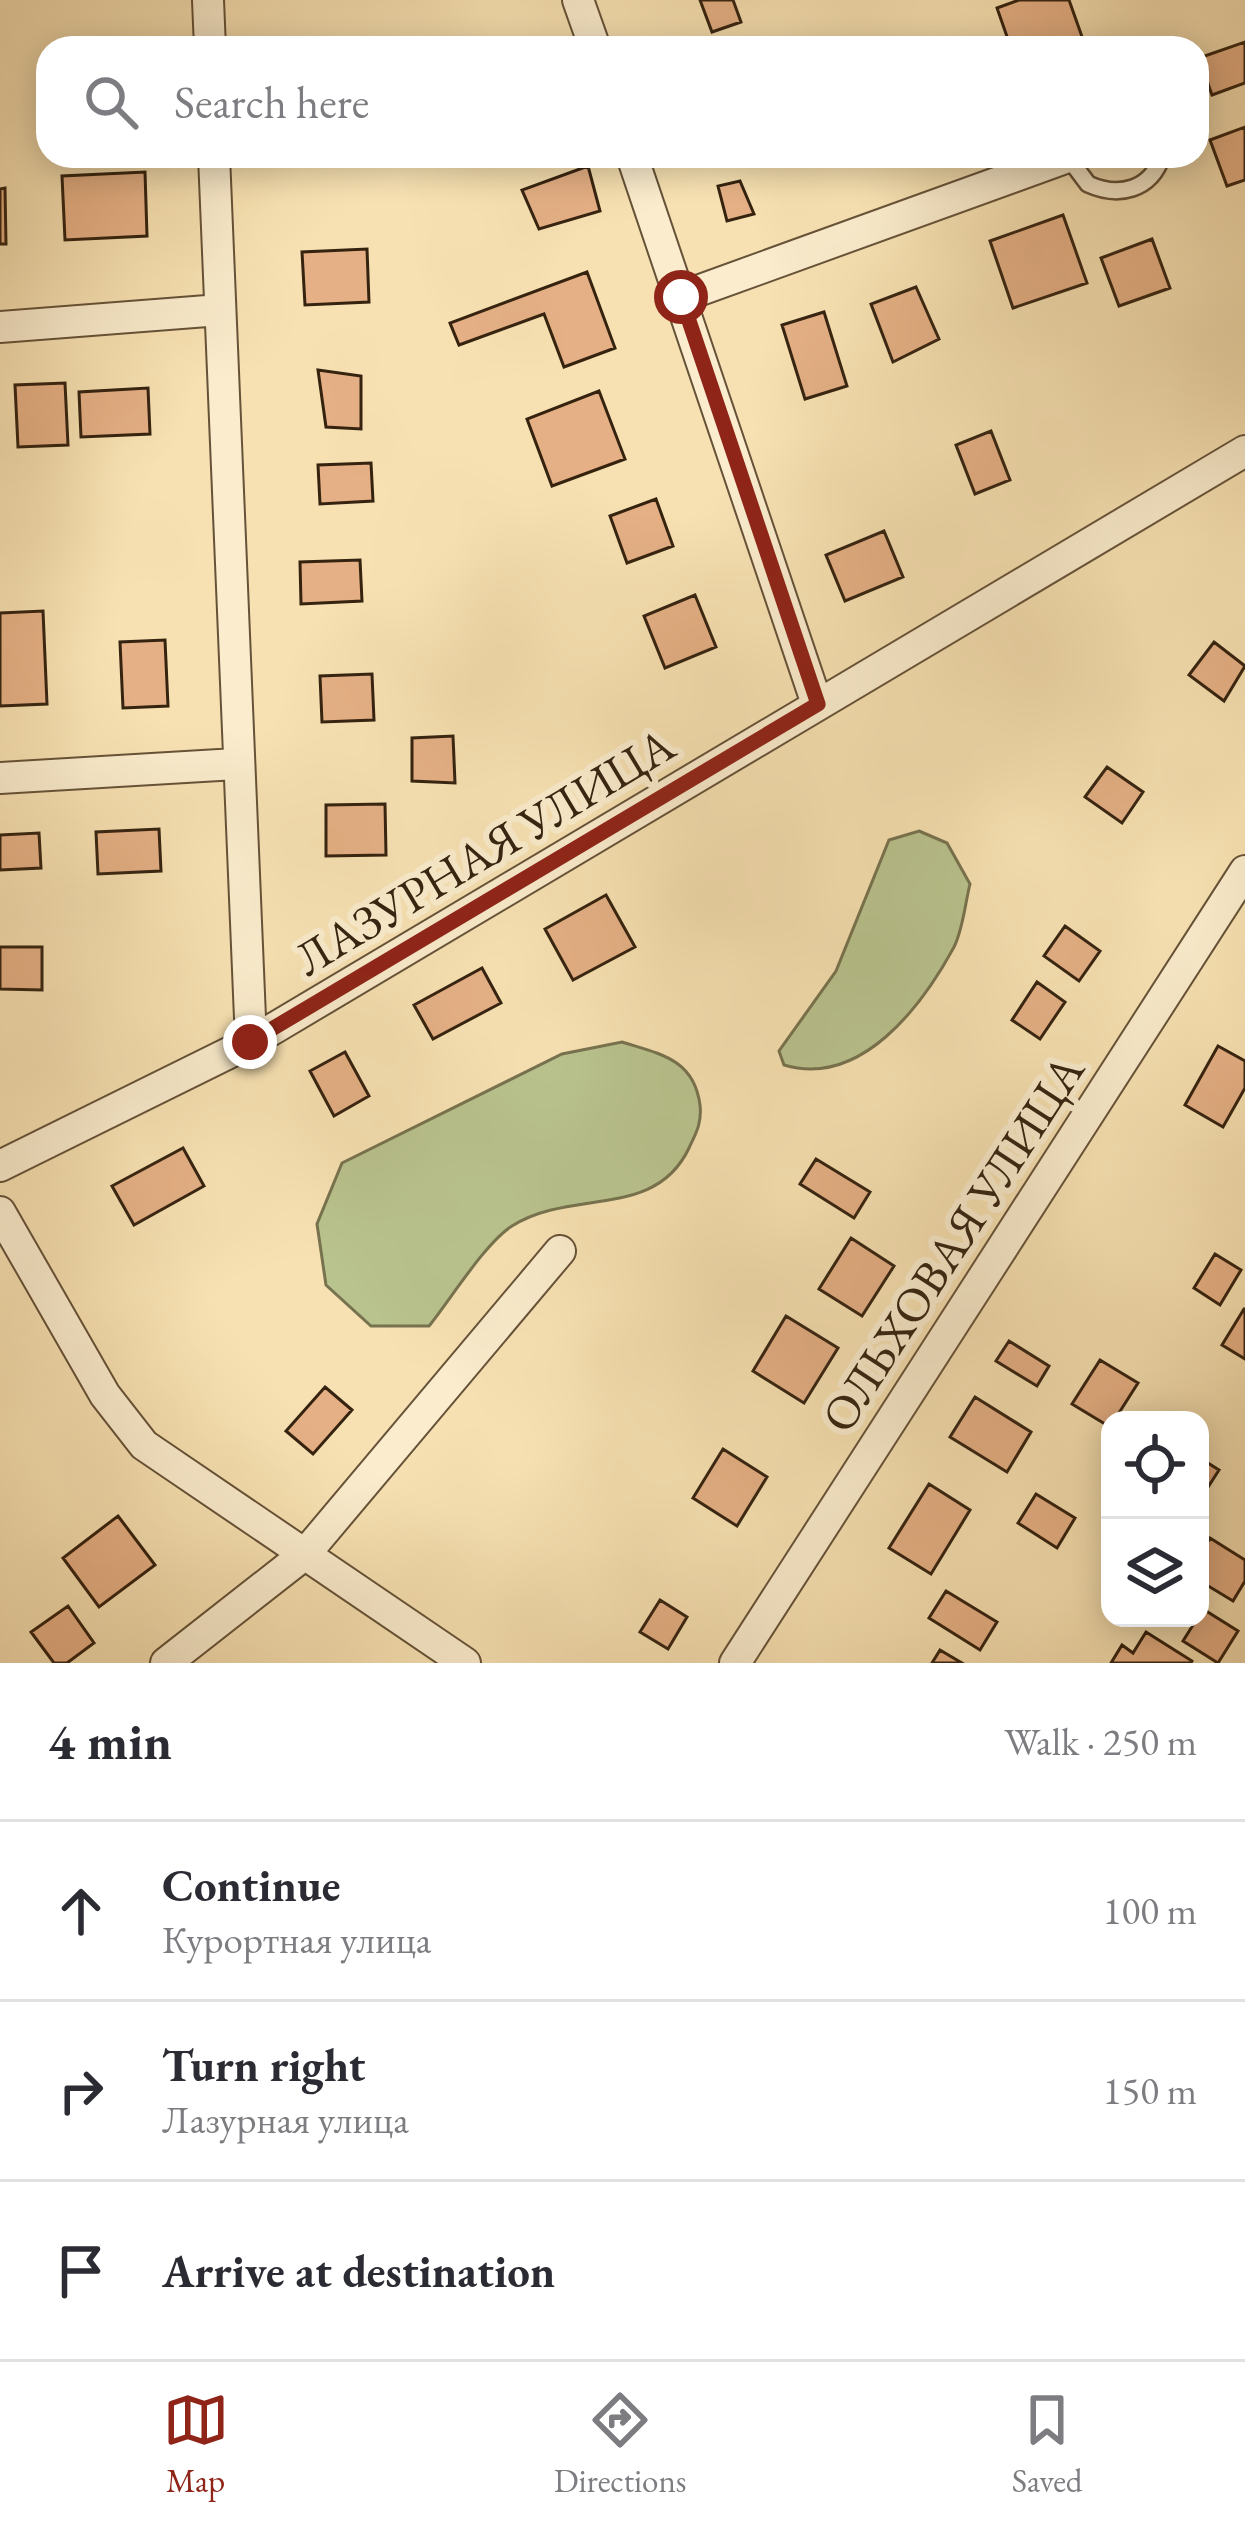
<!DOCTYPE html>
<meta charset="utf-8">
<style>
:root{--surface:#fff;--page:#f7f7f7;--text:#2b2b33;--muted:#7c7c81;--line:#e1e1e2;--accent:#8f2418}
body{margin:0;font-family:"EB Garamond",serif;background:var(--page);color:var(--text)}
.controls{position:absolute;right:36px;bottom:36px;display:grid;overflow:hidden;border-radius:24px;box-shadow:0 6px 30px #0003}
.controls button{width:108px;height:108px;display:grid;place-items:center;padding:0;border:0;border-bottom:3px solid var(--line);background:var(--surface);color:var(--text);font:60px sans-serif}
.stop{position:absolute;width:36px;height:36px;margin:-27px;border:9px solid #8f2418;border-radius:50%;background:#fff}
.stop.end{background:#8f2418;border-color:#fff;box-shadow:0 3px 12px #0008}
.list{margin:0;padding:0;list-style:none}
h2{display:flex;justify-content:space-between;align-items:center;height:156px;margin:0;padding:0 48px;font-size:51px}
h2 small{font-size:39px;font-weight:400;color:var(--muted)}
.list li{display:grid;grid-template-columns:78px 1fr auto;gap:36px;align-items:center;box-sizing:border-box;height:180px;padding:0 48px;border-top:3px solid var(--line)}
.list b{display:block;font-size:45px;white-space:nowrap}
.list p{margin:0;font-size:39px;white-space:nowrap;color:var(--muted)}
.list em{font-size:39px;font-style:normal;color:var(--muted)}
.icon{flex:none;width:66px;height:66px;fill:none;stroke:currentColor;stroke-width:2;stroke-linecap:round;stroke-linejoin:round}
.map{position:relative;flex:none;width:1245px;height:1663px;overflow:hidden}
.search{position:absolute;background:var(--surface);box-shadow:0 6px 30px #0003;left:36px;right:36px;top:36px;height:132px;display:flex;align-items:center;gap:30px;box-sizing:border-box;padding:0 42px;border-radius:36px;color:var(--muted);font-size:45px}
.sheet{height:696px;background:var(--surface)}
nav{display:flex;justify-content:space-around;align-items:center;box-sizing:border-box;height:168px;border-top:3px solid var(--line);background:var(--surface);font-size:33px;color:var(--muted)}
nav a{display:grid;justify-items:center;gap:6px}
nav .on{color:var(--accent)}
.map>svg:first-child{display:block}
.green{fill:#b9c38e;stroke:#77734f;stroke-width:3}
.building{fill:#e5b085;stroke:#352310;stroke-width:3}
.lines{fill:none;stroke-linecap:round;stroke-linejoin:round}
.lane-casing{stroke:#665238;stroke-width:20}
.street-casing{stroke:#665238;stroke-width:34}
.lane{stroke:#faeccd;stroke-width:15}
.street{stroke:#faeccd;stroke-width:30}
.route{stroke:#8f2418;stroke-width:15}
.labels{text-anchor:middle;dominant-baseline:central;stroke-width:12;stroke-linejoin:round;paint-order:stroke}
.street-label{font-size:48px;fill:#352310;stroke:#faeccd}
</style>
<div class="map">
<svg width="1245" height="1663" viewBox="0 0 1245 1663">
<rect width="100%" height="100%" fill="#f7e1b2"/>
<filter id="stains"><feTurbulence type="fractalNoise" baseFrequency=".00167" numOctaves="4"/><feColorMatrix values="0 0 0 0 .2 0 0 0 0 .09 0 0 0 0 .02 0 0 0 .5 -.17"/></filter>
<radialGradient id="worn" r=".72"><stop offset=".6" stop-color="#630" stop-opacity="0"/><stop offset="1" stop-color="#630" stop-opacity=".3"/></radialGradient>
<path class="green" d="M919,831L947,843L970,884C965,904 963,929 954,947C922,1006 861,1088 784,1065L779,1051L836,971L889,840Z
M622,1042C660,1054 694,1059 700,1105C702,1123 696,1133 689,1148C655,1220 572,1188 512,1226C486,1242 450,1300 429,1326H371L326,1285L317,1224L342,1163L562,1054Z"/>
<path class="building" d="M700,0H733L741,22L712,32Z
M1019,0H1069L1086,48H1011L997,8Z
M1245,42V83L1212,95L1199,58Z
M1245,127V180L1227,186L1210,140Z
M310,156H365V164L310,166Z
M941,156H969L944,166Z
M588,166L600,211L539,229L522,190Z
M145,172L147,236L65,240L62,176Z
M740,181L754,214L727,221L718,186Z
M5,188L6,244H0V189Z
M1063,215L1087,283L1013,308L990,241Z
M1152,239L1170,288L1119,306L1101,258Z
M367,249L369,302L305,305L302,252Z
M587,272L615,348L564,367L544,314L459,345L450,323Z
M916,287L939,339L893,362L871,304Z
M824,312L847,386L805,399L782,325Z
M318,370L361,376V429L326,427Z
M65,383L68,445L18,447L15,385Z
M148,388L150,434L81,437L79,392Z
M599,391L625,459L552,486L527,419Z
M991,431L1010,480L975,494L956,445Z
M371,463L373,501L320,504L318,465Z
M656,499L673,546L627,563L610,516Z
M884,531L903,577L845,601L826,555Z
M360,560L362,601L301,604L300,562Z
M695,595L716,647L665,668L644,616Z
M43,611L47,704L0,706V613Z
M165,640L168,706L123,708L120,642Z
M1214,642L1245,666L1224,701L1189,675Z
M372,674L374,720L322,722L320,676Z
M453,736L455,783L412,781V738Z
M1107,767L1143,792L1122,823L1085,797Z
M385,804L386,855L326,856V805Z
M159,829L161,871L98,874L96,832Z
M39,833L41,868L0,870V835Z
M606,895L635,947L573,980L545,929Z
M1065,926L1100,951L1079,981L1044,956Z
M0,947H42V990L0,989Z
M482,968L501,1003L433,1039L414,1005Z
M1037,982L1065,1002L1040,1039L1012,1020Z
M1218,1046L1245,1061V1088L1223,1127L1185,1105Z
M345,1052L369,1096L334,1116L310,1071Z
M183,1148L204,1186L134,1225L112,1186Z
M816,1159L870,1192L854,1218L800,1184Z
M851,1238L894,1266L862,1316L819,1289Z
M1215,1254L1241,1270L1220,1305L1194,1288Z
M1244,1309H1245V1359L1222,1345Z
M786,1316L838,1348L804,1403L753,1371Z
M1009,1341L1049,1366L1037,1386L996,1361Z
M1100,1360L1138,1383L1110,1427L1072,1404Z
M325,1387L352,1410L313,1454L286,1431Z
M975,1397L1031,1432L1007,1472L950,1437Z
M723,1449L767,1477L737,1526L693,1498Z
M1200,1458L1219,1470L1201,1498L1200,1497Z
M929,1484L970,1510L931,1574L889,1548Z
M1036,1494L1075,1518L1057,1548L1018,1523Z
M118,1516L155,1565L99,1607L63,1558Z
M1210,1538L1245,1560V1581L1233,1601L1200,1581V1555Z
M946,1591L997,1622L980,1650L929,1618Z
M660,1600L687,1617L668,1649L640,1632Z
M68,1606L94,1643L67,1663H54L31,1632Z
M1203,1609L1238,1631L1218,1663L1183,1641Z
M1146,1632L1192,1661L1191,1663H1111L1122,1645L1133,1653Z
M940,1650L962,1663H932Z"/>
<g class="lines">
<defs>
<path id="lane" d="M1067,156L1088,184C1119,198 1151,190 1162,156"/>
<path id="street" d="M208,0L210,48
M578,0L595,48
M214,156L251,1042
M632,156L817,704
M681,297L1068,157
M0,327L220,310
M0,778L236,764
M0,1166L251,1042L1245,451
M0,1212L105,1395L144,1445L465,1663
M166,1663L305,1554L560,1251
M735,1663L1245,871"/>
</defs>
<use href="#lane" class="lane-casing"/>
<use href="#street" class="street-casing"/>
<use href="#lane" class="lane"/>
<use href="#street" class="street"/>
</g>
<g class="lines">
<path class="route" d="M250,1042L818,704L681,297"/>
</g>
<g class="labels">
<g class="street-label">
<text transform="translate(484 851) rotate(-31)">ЛАЗУРНАЯ УЛИЦА</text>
<text transform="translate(952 1243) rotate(-57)">ОЛЬХОВАЯ УЛИЦА</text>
</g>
</g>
<rect width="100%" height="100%" filter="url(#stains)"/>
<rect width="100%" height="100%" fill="url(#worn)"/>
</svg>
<div class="controls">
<button><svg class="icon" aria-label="locate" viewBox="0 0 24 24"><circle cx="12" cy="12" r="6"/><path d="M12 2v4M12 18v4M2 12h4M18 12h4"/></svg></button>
<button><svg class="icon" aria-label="layers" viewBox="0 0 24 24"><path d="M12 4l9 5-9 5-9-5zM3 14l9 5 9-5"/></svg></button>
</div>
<div class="stop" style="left:681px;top:297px"></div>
<div class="stop end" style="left:250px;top:1042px"></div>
<div class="search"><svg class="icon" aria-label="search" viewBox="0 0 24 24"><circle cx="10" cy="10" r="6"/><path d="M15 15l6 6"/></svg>Search here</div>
</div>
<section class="sheet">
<h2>4 min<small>Walk · 250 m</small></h2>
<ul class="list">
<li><svg class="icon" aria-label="ahead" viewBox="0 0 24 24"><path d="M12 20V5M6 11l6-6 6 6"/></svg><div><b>Continue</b><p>Курортная улица</p></div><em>100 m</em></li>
<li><svg class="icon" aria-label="right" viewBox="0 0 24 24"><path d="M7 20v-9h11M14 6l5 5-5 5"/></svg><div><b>Turn right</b><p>Лазурная улица</p></div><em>150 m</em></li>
<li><svg class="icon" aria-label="arrive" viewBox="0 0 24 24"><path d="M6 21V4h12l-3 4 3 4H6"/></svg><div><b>Arrive at destination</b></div></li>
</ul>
</section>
<nav>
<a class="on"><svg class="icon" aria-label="map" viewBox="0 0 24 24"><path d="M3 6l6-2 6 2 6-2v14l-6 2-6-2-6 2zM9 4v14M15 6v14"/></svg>Map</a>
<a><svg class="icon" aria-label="directions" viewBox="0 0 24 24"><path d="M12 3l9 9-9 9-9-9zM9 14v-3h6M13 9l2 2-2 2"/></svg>Directions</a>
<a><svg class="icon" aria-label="saved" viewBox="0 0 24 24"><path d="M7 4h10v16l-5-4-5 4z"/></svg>Saved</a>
</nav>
